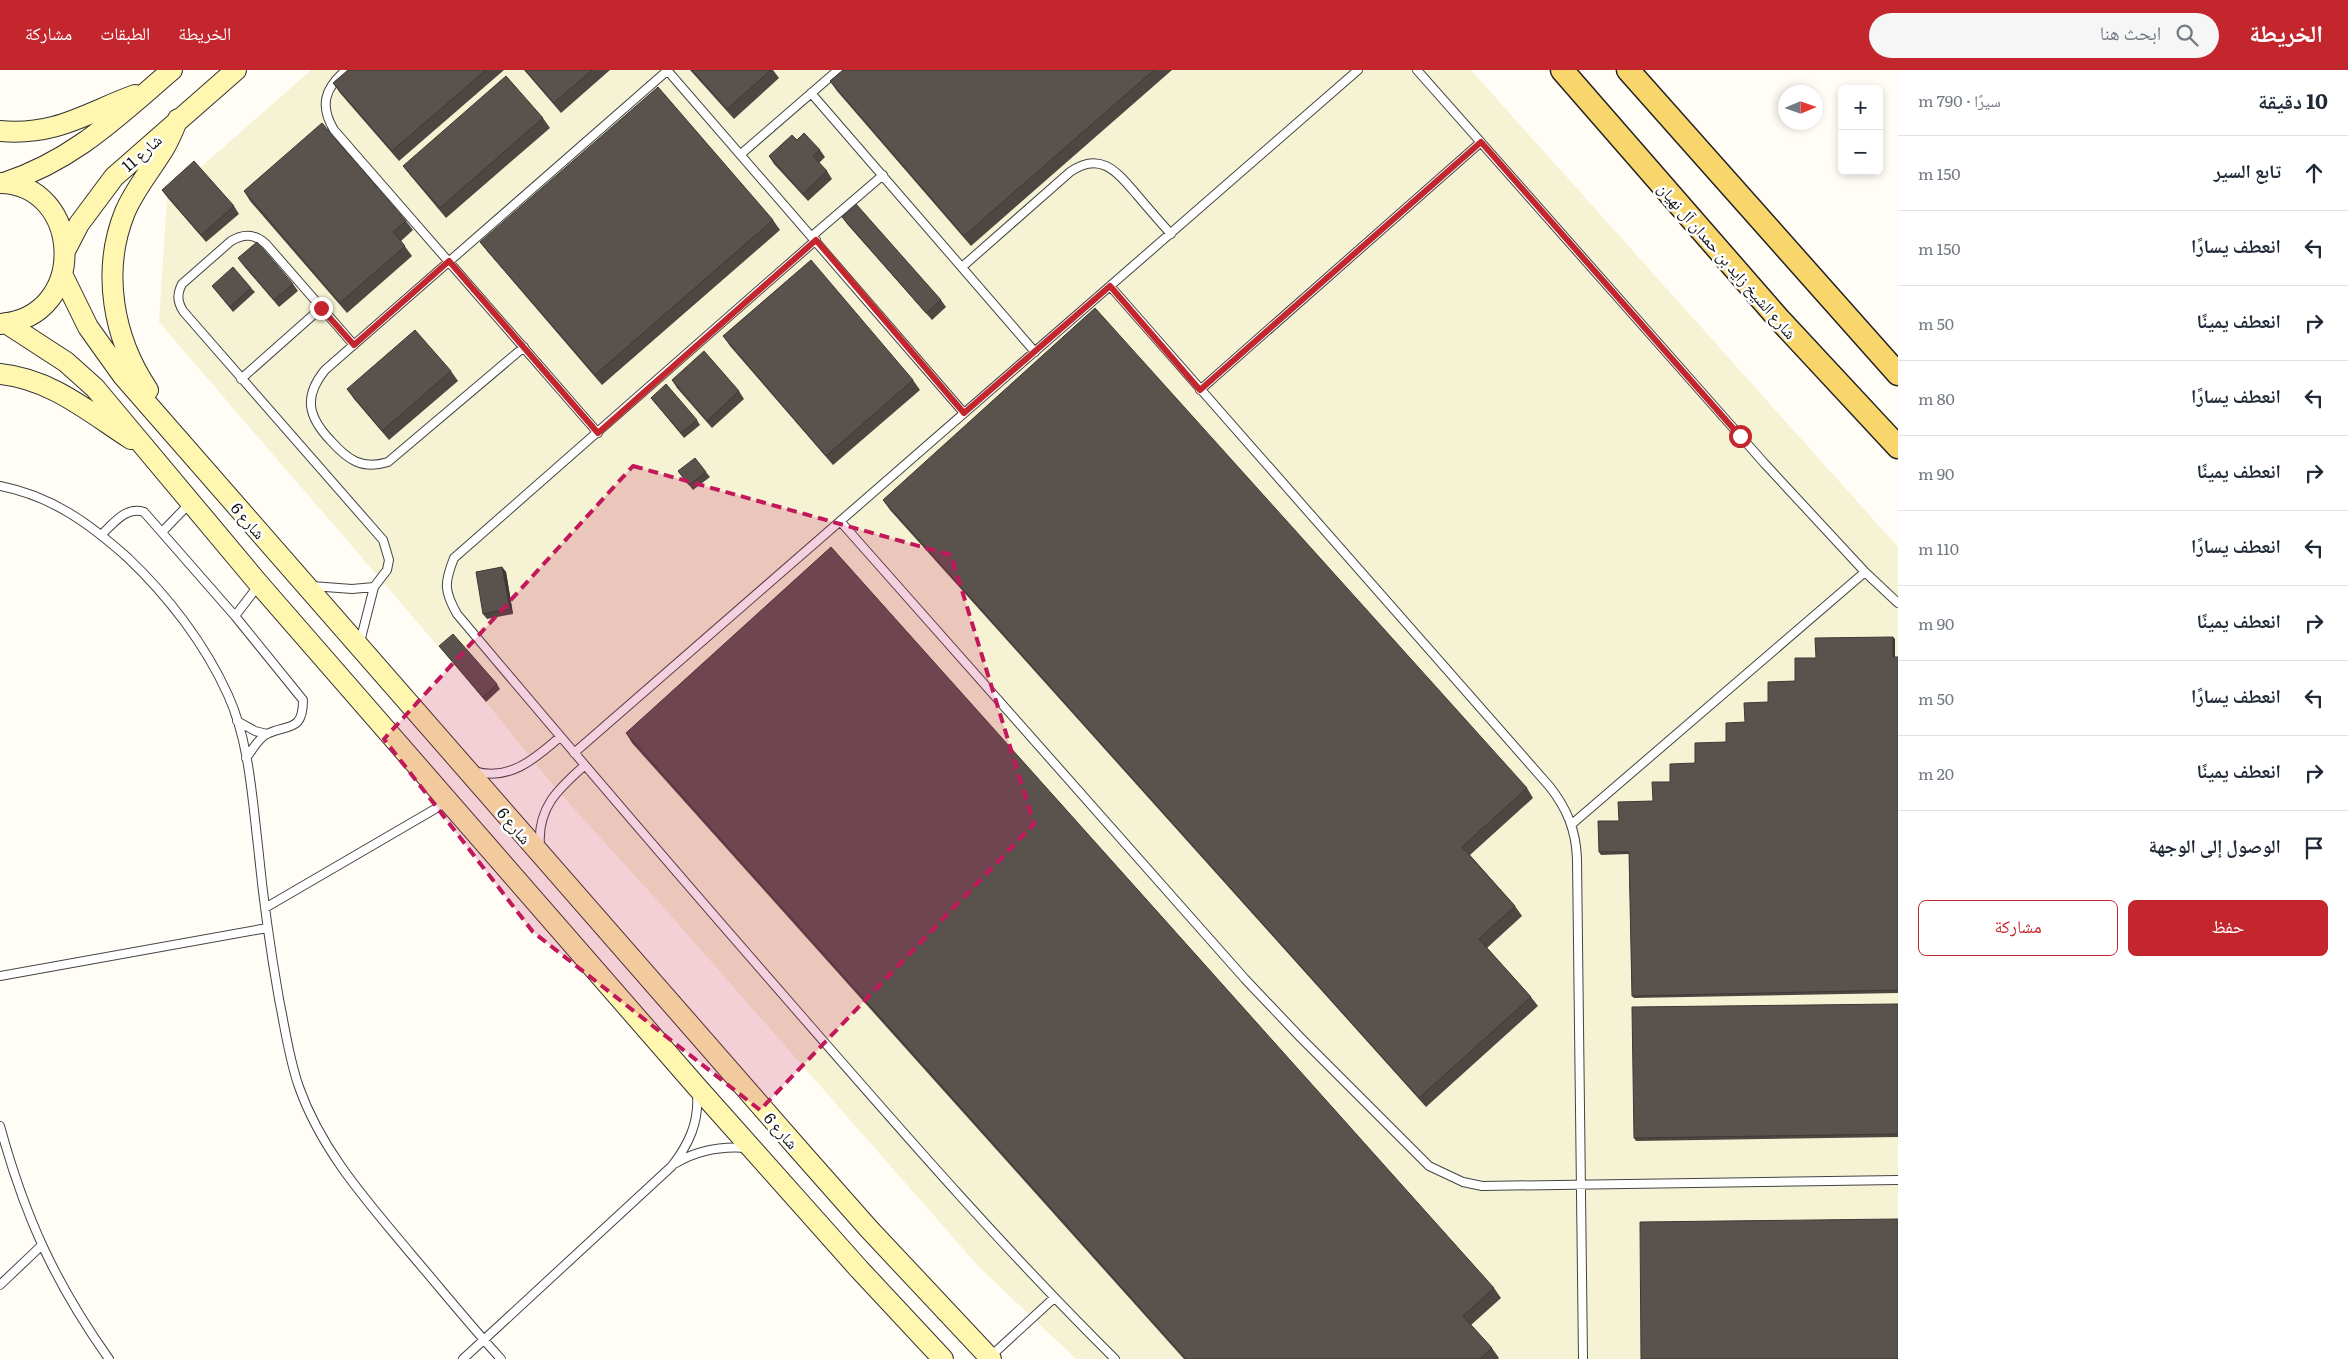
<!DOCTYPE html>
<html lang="ar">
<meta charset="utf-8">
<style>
:root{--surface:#fff;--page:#f6f6f7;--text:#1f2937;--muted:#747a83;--line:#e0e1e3;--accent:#c4262e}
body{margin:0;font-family:Literata,"Noto Naskh Arabic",serif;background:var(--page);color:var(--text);direction:rtl}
.controls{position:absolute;right:15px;top:15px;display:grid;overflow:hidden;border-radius:8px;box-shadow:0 2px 8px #0003}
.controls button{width:45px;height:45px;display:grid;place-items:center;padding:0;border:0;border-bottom:1px solid var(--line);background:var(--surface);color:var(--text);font:25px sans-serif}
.compass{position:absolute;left:1778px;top:15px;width:45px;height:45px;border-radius:50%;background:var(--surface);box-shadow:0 2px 8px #0003;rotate:88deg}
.stop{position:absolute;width:15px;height:15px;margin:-11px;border:4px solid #c4262e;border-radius:50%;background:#fff}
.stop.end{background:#c4262e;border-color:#fff;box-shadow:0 1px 5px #0008}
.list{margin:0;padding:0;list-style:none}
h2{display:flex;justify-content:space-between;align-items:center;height:65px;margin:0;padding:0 20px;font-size:21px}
h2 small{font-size:16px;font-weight:400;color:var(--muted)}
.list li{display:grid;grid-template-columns:32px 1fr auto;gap:15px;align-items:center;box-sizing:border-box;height:75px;padding:0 20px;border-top:1px solid var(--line)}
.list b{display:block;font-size:19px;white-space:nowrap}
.list em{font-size:16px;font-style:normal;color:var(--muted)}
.actions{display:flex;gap:10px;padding:15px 20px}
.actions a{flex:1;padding:11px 0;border:1px solid var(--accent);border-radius:8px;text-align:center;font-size:18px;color:var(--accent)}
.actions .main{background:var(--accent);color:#fff}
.icon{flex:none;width:28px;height:28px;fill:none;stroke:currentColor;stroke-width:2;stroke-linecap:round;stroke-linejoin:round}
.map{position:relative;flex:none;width:1898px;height:1289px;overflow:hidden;direction:ltr}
header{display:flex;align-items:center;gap:30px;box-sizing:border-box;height:70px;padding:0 25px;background:var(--accent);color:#fff}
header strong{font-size:24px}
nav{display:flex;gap:28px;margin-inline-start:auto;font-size:18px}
.search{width:350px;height:45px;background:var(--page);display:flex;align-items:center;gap:12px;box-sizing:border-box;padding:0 18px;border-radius:28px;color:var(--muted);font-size:19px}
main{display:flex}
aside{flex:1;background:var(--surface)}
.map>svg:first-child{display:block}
.farmland{fill:#f6f3d4}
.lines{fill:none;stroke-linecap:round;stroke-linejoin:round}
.lane-casing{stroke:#444;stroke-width:10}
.secondary-casing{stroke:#333;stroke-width:22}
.primary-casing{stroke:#222;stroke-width:25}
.lane{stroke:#fff;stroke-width:8}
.secondary{stroke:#fff6b0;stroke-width:20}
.primary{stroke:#f9d66b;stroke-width:22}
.wall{fill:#4d4742}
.shaded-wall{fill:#3f3936}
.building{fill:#5a524d;stroke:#3f3936}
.route{stroke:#c4262e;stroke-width:6}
.marked{fill:#c2185b;fill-opacity:0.2;stroke:#c2185b;stroke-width:4;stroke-dasharray:10 6;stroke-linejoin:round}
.labels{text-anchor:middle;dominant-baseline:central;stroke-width:5;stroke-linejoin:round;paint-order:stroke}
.street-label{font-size:16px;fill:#111;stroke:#fff}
</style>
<header>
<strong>الخريطة</strong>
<div class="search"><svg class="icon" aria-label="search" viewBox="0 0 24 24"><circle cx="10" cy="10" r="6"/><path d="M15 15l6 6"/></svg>ابحث هنا</div>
<nav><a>الخريطة</a><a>الطبقات</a><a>مشاركة</a></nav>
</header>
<main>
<aside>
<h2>10 دقيقة<small>سيرًا · 790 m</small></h2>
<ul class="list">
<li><svg class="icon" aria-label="ahead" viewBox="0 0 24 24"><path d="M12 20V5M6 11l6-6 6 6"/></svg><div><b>تابع السير</b></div><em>150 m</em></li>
<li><svg class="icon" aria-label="left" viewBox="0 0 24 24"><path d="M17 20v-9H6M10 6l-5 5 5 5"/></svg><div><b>انعطف يسارًا</b></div><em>150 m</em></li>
<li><svg class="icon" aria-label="right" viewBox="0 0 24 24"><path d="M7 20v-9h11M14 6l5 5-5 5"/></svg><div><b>انعطف يمينًا</b></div><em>50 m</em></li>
<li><svg class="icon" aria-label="left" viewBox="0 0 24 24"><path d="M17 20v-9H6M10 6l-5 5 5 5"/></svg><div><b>انعطف يسارًا</b></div><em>80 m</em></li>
<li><svg class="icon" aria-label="right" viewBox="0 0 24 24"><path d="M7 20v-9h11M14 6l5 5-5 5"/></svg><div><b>انعطف يمينًا</b></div><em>90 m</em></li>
<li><svg class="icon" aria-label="left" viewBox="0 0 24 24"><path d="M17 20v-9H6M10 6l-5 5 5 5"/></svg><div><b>انعطف يسارًا</b></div><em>110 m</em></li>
<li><svg class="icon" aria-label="right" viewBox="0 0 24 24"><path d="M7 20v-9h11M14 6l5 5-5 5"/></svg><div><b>انعطف يمينًا</b></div><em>90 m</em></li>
<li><svg class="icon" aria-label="left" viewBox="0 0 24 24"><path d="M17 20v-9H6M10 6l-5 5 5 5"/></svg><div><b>انعطف يسارًا</b></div><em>50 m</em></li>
<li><svg class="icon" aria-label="right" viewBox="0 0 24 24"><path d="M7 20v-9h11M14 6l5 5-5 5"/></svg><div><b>انعطف يمينًا</b></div><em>20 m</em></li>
<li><svg class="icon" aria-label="arrive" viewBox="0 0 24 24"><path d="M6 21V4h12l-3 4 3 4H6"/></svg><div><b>الوصول إلى الوجهة</b></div></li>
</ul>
<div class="actions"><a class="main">حفظ</a><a>مشاركة</a></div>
</aside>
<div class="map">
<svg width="1898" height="1289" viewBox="0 0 1898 1289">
<rect width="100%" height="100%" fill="#fffdf5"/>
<path class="farmland" d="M311,0H1471L1898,477V1289H1076L978,1196L666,840L557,720L486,632L159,252L167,127Z"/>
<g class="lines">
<defs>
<path id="lane" d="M346,0C325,18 319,35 334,60L598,363
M667,0L964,343
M1417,0L1765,394L1865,502L1898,533
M811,23L1035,282
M741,84L838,0
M812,166L883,105
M816,170L454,488C444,513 444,521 457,544C572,681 688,816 805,950C906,1066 1006,1181 1115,1289
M962,197L1070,102C1101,80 1118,103 1137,125C1148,138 1159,151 1171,164
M1110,216L1550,717C1567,739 1576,760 1577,789L1583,1289
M354,275L266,174C255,164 244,163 231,171L182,214C177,224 177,231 183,241L383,470L389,490L387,500L374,517L360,572
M524,277L388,392C362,400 348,390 331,371C308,347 303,327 325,300L668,0
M241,309L321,238
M1200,320L1481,72
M0,416C52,426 90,454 128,488C168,526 205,574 228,625C249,671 252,726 258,776C263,827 270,878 279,929C285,958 289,989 299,1017C322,1082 368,1132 411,1184C441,1219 470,1255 501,1289
M840,451L1245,909L1301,968L1429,1096L1463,1112L1482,1116L1898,1110
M162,462L190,433
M102,464C114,453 126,436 144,442L235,546L303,630C303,662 288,654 267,664C257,669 253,680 246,688
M312,516L352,519L374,517
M235,546L258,516
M237,651L255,661L267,664
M574,683L1358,0
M474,701C509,712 536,688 560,667
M1572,754L1865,502
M540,776C537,738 558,719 584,696
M265,838L447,732
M0,906L267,858
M0,1056C25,1147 55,1213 109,1289
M676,1093C698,1080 721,1076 747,1078
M0,1215L41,1176
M991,1286L1054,1228
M463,1289L672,1096C689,1074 699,1052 697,1025"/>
<path id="secondary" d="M0,61C56,66 86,43 135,25
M0,113C82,114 90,247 0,254
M4,113C74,90 117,47 172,0
M65,181L79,154L114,107L236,0
M62,204L88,257L123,306L801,1082L869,1159L991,1289
M6,253L66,292L95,318L259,514L697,1017L859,1199L943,1289
M0,304C51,309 89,342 131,369
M148,320C113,268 101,201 125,142C135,118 152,99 165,77C170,68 174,58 178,49"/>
<path id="primary" d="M1562,0L1778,248L1898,377
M1628,0L1898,304"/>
</defs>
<use href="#lane" class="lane-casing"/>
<use href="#secondary" class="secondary-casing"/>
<use href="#primary" class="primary-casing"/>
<use href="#lane" class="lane"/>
<use href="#secondary" class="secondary"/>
<use href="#primary" class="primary"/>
</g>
<path class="wall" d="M348,0H504L399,91L340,23L333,13Z
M524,0H610L561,43Z
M690,0H773L779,8L734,49Z
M843,0H1172L971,176L837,21L830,11Z
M543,48L550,58L446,148L410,105L403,96Z
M797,70L820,80L825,87L819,93L827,101L832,109L808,131L774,94L769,86Z
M162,120L234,136L239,144L206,172L167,127Z
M244,121L406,151L413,160L401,171L412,186L347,243L250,131Z
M842,147L941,230L946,237L932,250L847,154Z
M773,150L780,160L602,315L487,181L480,172Z
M238,188L293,214L298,221L279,237L243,195Z
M212,216L251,218L255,222L233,242Z
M723,266L913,310L920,320L833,395L730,276Z
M451,301L458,311L389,370L354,329L347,319Z
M672,310L739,321L744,329L712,358L677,318Z
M651,328L697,350L700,355L684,368Z
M678,401L706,402L710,407L693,420Z
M883,430L1527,718L1533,728L1470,785L1515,836L1522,846L1487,878L1531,927L1538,936L1426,1037L890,440Z
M502,497L506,502L513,544L487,549L483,544Z
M1895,569V587H1898V923L1634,928L1632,926L1629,784L1601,785L1599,782L1619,751L1653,731L1670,712L1695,693L1726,672L1745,652L1795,611L1816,588Z
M439,576L497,614L500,619L486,632Z
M626,663L1494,1218L1501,1228L1471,1255L1492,1278L1499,1288L1498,1289H1184L632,673Z
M1898,934V1067L1636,1071L1634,1068Z"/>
<path class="shaded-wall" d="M502,497L506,502L513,544L510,539Z
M1893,567L1895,569V590L1893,587Z"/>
<path class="building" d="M348,0H486L392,81L333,13Z
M525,0H592L554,33Z
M692,0H771L727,39Z
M843,0H1154L964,166L830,11Z
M506,6L543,48L440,138L403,96Z
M658,17L773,150L595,305L480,172Z
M322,53L406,151L393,162L405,176L340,233L244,121Z
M804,63L820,80L813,86L827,101L803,124L769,86L792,65L797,70Z
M194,91L234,136L201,165L162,120Z
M856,134L941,230L926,243L842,147Z
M257,172L293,214L274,230L238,188Z
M811,190L913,310L826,386L723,266Z
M233,197L251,218L230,237L212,216Z
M1095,238L1527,718L1462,777L1515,836L1479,869L1531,927L1419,1028L883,430Z
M415,260L451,301L382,361L347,319Z
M704,281L739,321L707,351L672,310Z
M666,314L697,350L681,363L651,328Z
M695,388L706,402L689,415L678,401Z
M831,477L1494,1218L1463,1246L1492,1278L1480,1289H1186L626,663Z
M502,497L510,539L483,544L476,502Z
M453,564L497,614L483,627L439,576Z
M1893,567V587H1898V920L1632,926L1629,782H1599L1598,751H1619L1618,732L1653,731L1652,712H1670V694L1695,693V673L1726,672V653L1745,652L1744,633L1768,632V612L1795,611V588H1816L1815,568Z
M1898,934V1064L1634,1068L1632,937Z
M1898,1149V1289H1641L1640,1152Z"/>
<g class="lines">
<path class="route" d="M321,238L354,275L449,191L598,363L816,170L964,343L1110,216L1200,320L1481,72L1740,366"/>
</g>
<path class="marked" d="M633,396L951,485L1034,754L760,1040L533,862L384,669Z"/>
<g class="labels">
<g class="street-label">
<text transform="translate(141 82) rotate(-42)">شارع 11</text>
<text transform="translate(1728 190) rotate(49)">شارع الشيخ زايد بن حمدان آل نهيان</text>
<text transform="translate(249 450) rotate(49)">شارع 6</text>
<text transform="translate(515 755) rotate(50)">شارع 6</text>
<text transform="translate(782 1060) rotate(49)">شارع 6</text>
</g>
</g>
</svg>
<div class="controls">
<button>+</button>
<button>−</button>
</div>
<svg class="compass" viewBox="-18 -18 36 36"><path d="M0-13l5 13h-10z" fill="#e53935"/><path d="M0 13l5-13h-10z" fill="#747a83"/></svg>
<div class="stop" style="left:1740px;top:366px"></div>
<div class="stop end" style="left:321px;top:238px"></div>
</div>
</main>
